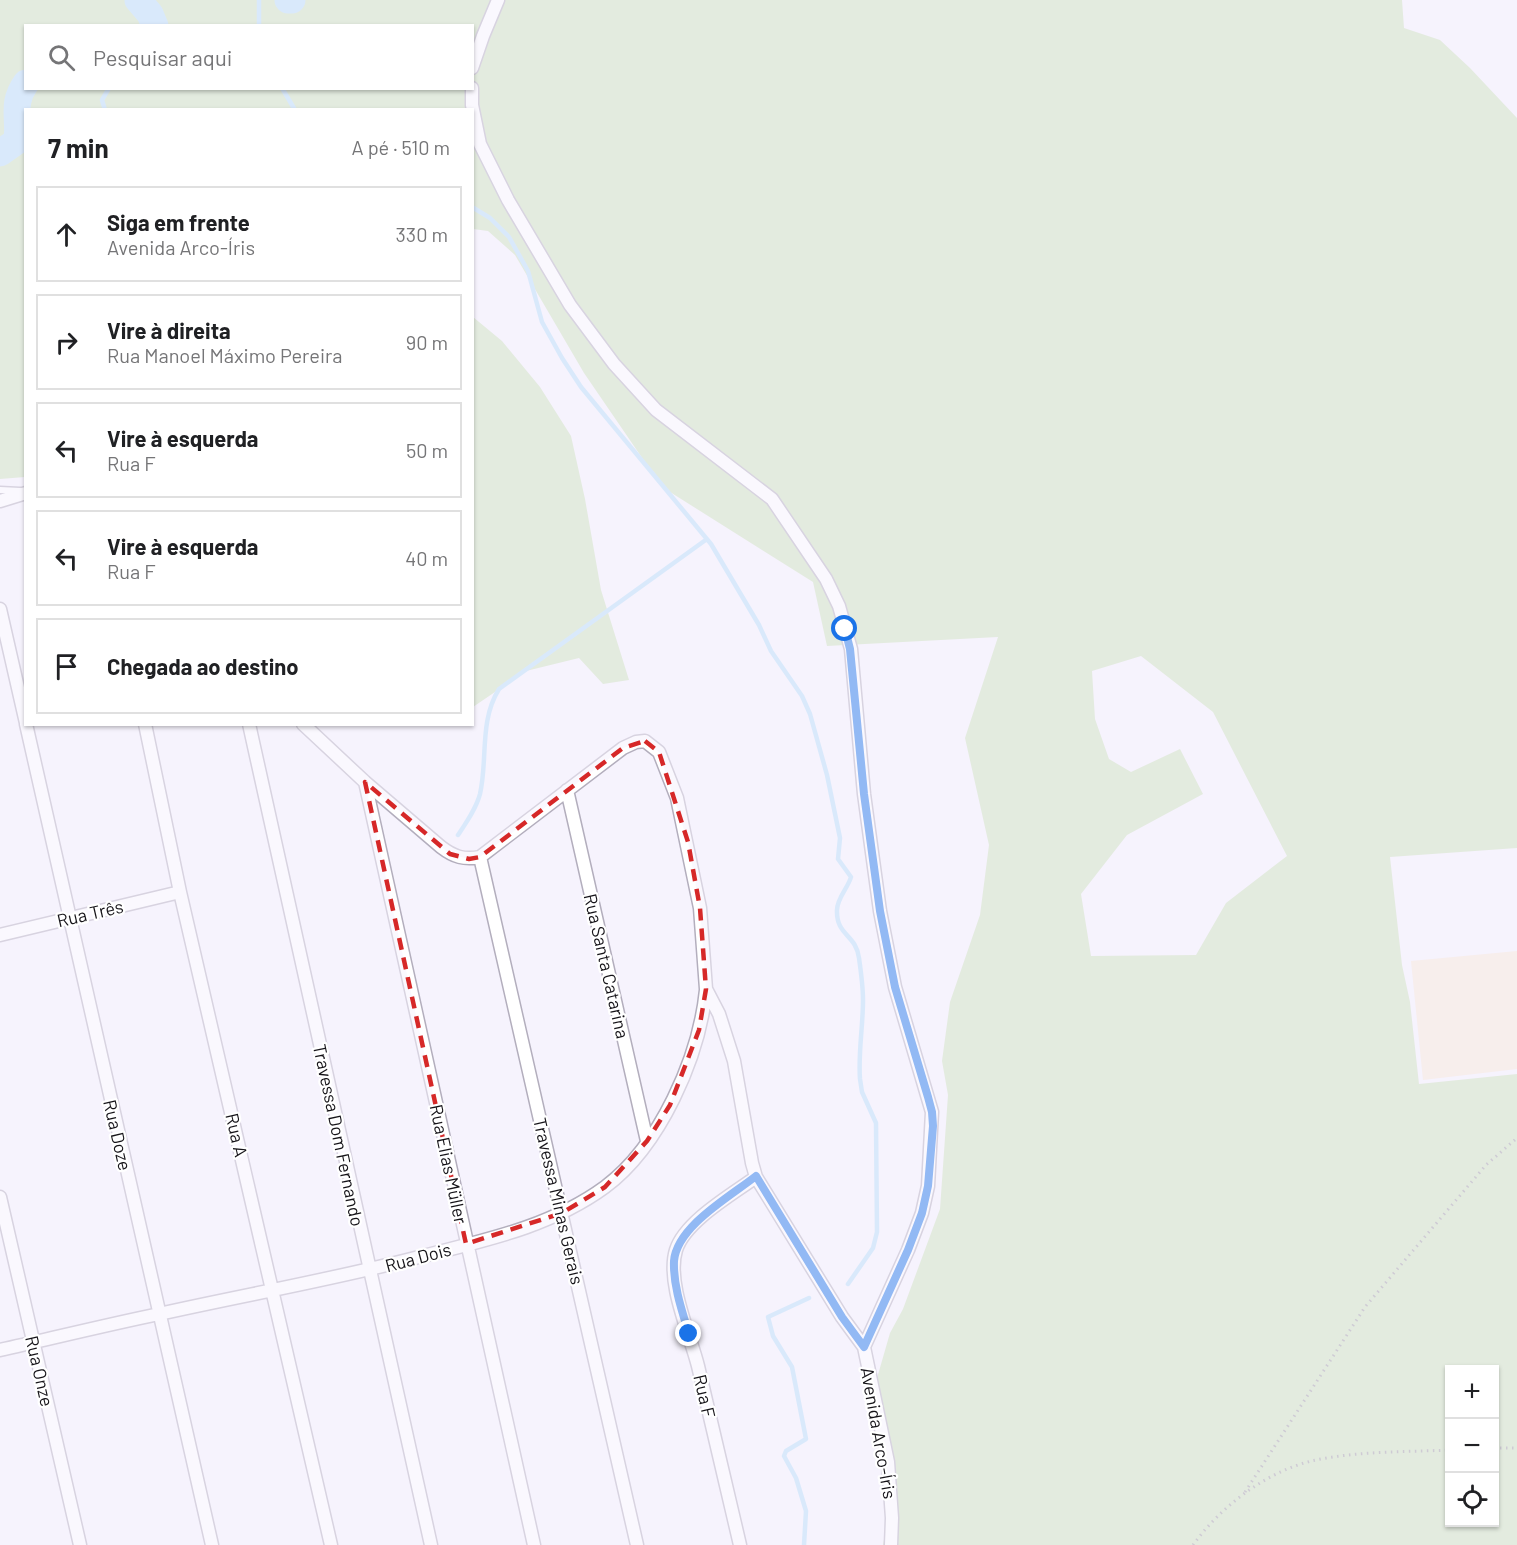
<!DOCTYPE html>
<html lang="pt">
<meta charset="utf-8">
<style>
:root{--surface:#fff;--page:#f6f6f6;--text:#202124;--muted:#757577;--line:#e0e0e0}
body{margin:0;font-family:Barlow,sans-serif;background:var(--page);color:var(--text)}
.controls{position:absolute;right:18px;bottom:18px;display:grid;overflow:hidden;border-radius:0px;box-shadow:0 2px 4px #0004}
.controls button{width:54px;height:54px;display:grid;place-items:center;padding:0;border:0;border-bottom:2px solid var(--line);background:var(--surface);color:var(--text);font:30px sans-serif}
.stop{position:absolute;width:18px;height:18px;margin:-14px;border:4px solid #1a73e8;border-radius:50%;background:#fff}
.stop.end{background:#1a73e8;border-color:#fff;box-shadow:0 2px 6px #0008}
.list{margin:0;padding:0;list-style:none}
h2{display:flex;justify-content:space-between;align-items:center;height:78px;margin:0;padding:0 24px;font-size:26px}
h2 small{font-size:20px;font-weight:400;color:var(--muted)}
.list li{display:grid;grid-template-columns:39px 1fr auto;gap:18px;align-items:center;box-sizing:border-box;height:96px;margin:0 12px 12px;padding:0 12px;border:2px solid var(--line);border-radius:0px}
.list b{display:block;font-size:22px;white-space:nowrap}
.list p{margin:0;font-size:20px;white-space:nowrap;color:var(--muted)}
.list em{font-size:20px;font-style:normal;color:var(--muted)}
.icon{flex:none;width:33px;height:33px;fill:none;stroke:currentColor;stroke-width:2;stroke-linecap:round;stroke-linejoin:round}
.map{position:relative;flex:none;width:1517px;height:1545px;overflow:hidden}
.search{position:absolute;background:var(--surface);box-shadow:0 2px 4px #0004;left:24px;top:24px;width:450px;height:66px;display:flex;align-items:center;gap:15px;box-sizing:border-box;padding:0 21px;border-radius:0px;color:var(--muted);font-size:22px}
.panel{position:absolute;background:var(--surface);box-shadow:0 2px 4px #0004;left:24px;top:108px;width:450px;height:618px;border-radius:0px}
.map>svg:first-child{display:block}
.industrial{fill:#f9e8d7}
.green{fill:#cde2bb;fill-rule:evenodd}
.lines{fill:none;stroke-linecap:round;stroke-linejoin:round}
.stream{stroke:#b7def8;stroke-width:4.5}
.river{stroke:#b7def8;stroke-width:27}
.lane-casing{stroke:#b3aebd;stroke-width:9}
.street-casing{stroke:#b3aebd;stroke-width:15}
.path{stroke:#9e9ba3;stroke-width:3;stroke-dasharray:1.5 4.5;stroke-linecap:butt}
.lane{stroke:#fff;stroke-width:6}
.street{stroke:#fff;stroke-width:12}
.route{stroke:#1a73e8;stroke-width:8}
.marked{fill:none;stroke:#d62828;stroke-width:4.5;stroke-dasharray:12 8;stroke-linejoin:round}
.labels{text-anchor:middle;dominant-baseline:central;stroke-width:4.5;stroke-linejoin:round;paint-order:stroke}
.street-label{font-size:18px;fill:#151318;stroke:#fff}
</style>
<div class="map">
<svg width="1517" height="1545" viewBox="0 0 1517 1545">
<rect width="100%" height="100%" fill="#f6f3fd"/>
<path class="industrial" d="M1517,951V1069L1423,1080L1411,961Z"/>
<path class="green" d="M0,0H1402L1404,28L1440,40L1470,68L1517,118V848L1390,857L1402,965L1410,1002L1419,1084L1517,1074V1545H883L890,1505L873,1392L890,1333L903,1309L940,1209L948,1095L942,1061L950,1002L980,915L989,845L965,738L998,637L827,646L813,582L662,487L584,373L515,255L488,231L473,229L472,110H26L25,477L0,479ZM26,26H472V88H26ZM1141,656L1213,712L1287,856L1226,903L1196,955L1091,956L1081,894L1127,835L1203,794L1180,749L1131,772L1109,759L1095,719L1092,671ZM1450,1370H1494V1522H1450Z
M473,317L502,341L540,387L571,436L585,499L601,590L629,680L603,684L579,658L526,671L473,707Z"/>
<g class="lines">
<path class="stream" d="M259,0V26
M282,88L295,110
M105,110L102,100L109,88
M472,207L490,218L509,237L528,271L542,322L562,358L581,387L711,544L759,625L771,651L802,696L810,714L827,775L840,838L838,859L851,877C848,888 837,898 837,910C836,936 856,934 859,958C861,972 863,987 863,1000C863,1027 858,1053 860,1079L862,1092L876,1123L877,1232L873,1248L848,1284
M458,835C466,823 476,809 480,794C488,759 479,721 499,689L707,539
M804,1545L806,1511L796,1478L784,1456L786,1451L806,1439L792,1367L773,1336L768,1317L809,1298"/>
<path class="river" d="M138,0L150,14L155,26
M288,0H292
M0,153L17,141C20,118 11,104 26,83"/>
<defs>
<path id="lane" d="M0,490L20,491"/>
<path id="street" d="M472,68L483,36L498,0
M472,88V105L480,144L508,200L570,305L614,364L656,410L772,499L826,579L839,606L851,649L864,794L880,911L895,987L932,1112L928,1186L922,1213L908,1250L864,1347L888,1462L892,1518L891,1545
M0,501L26,493
M0,609L26,723
M26,724L212,1545
M145,724L180,892L331,1545
M249,724L431,1545
M303,724L365,782L441,847C454,857 464,860 480,857L623,748L636,742L645,741L659,752L677,798L700,908L706,989L719,1014L734,1061L752,1163L756,1177L842,1317L864,1347
M365,782L534,1545
M567,790L647,1141
M480,857L637,1545
M0,935L180,892
M0,1197L80,1545
M0,1350C53,1338 106,1325 159,1314C244,1295 330,1280 415,1258C481,1241 549,1228 605,1187C660,1146 699,1058 706,990
M740,1545C726,1485 712,1426 698,1366C690,1334 666,1282 676,1250C685,1221 733,1194 756,1177"/>
</defs>
<use href="#lane" class="lane-casing"/>
<use href="#street" class="street-casing"/>
<path class="path" d="M1494,1448H1517
M1245,1492L1365,1307L1486,1165L1517,1138
M1193,1545C1221,1506 1268,1470 1316,1460C1359,1451 1405,1452 1450,1450"/>
<use href="#lane" class="lane"/>
<use href="#street" class="street"/>
</g>
<g class="lines">
<path class="route" d="M689,1334C682,1311 673,1285 674,1261C677,1226 731,1196 756,1176L842,1317L864,1347L908,1250L922,1213L928,1186L933,1126L932,1112L928,1097L895,987L880,911L864,794L850,649L845,629"/>
</g>
<path d="M0 0H1517V1545H0ZM645,741L659,752L688,842L700,908L706,989L699,1030L670,1105L647,1141L605,1187L562,1213L466,1244L365,782L450,854L469,859L480,857L623,748Z" fill="#f6f3fd" fill-opacity=".55" fill-rule="evenodd"/>
<path class="marked" d="M645,741L659,752L688,842L700,908L706,989L699,1030L670,1105L647,1141L605,1187L562,1213L466,1244L365,782L450,854L469,859L480,857L623,748Z"/>
<g class="labels">
<g class="street-label">
<text transform="translate(90 913) rotate(-13)">Rua Três</text>
<text transform="translate(607 966) rotate(77)">Rua Santa Catarina</text>
<text transform="translate(118 1135) rotate(77)">Rua Doze</text>
<text transform="translate(237 1135) rotate(77)">Rua A</text>
<text transform="translate(339 1135) rotate(78)">Travessa Dom Fernando</text>
<text transform="translate(449 1164) rotate(78)">Rua Elias Müller</text>
<text transform="translate(559 1201) rotate(77)">Travessa Minas Gerais</text>
<text transform="translate(418 1257) rotate(-15)">Rua Dois</text>
<text transform="translate(40 1371) rotate(77)">Rua Onze</text>
<text transform="translate(705 1396) rotate(77)">Rua F</text>
<text transform="translate(879 1433) rotate(80)">Avenida Arco-Íris</text>
</g>
</g>
</svg>
<div class="controls">
<button>+</button>
<button>−</button>
<button><svg class="icon" aria-label="locate" viewBox="0 0 24 24"><circle cx="12" cy="12" r="6"/><path d="M12 2v4M12 18v4M2 12h4M18 12h4"/></svg></button>
</div>
<div class="stop" style="left:845px;top:629px"></div>
<div class="stop end" style="left:689px;top:1334px"></div>
<div class="search"><svg class="icon" aria-label="search" viewBox="0 0 24 24"><circle cx="10" cy="10" r="6"/><path d="M15 15l6 6"/></svg>Pesquisar aqui</div>
<section class="panel">
<h2>7 min<small>A pé · 510 m</small></h2>
<ul class="list">
<li><svg class="icon" aria-label="ahead" viewBox="0 0 24 24"><path d="M12 20V5M6 11l6-6 6 6"/></svg><div><b>Siga em frente</b><p>Avenida Arco-Íris</p></div><em>330 m</em></li>
<li><svg class="icon" aria-label="right" viewBox="0 0 24 24"><path d="M7 20v-9h11M14 6l5 5-5 5"/></svg><div><b>Vire à direita</b><p>Rua Manoel Máximo Pereira</p></div><em>90 m</em></li>
<li><svg class="icon" aria-label="left" viewBox="0 0 24 24"><path d="M17 20v-9H6M10 6l-5 5 5 5"/></svg><div><b>Vire à esquerda</b><p>Rua F</p></div><em>50 m</em></li>
<li><svg class="icon" aria-label="left" viewBox="0 0 24 24"><path d="M17 20v-9H6M10 6l-5 5 5 5"/></svg><div><b>Vire à esquerda</b><p>Rua F</p></div><em>40 m</em></li>
<li><svg class="icon" aria-label="arrive" viewBox="0 0 24 24"><path d="M6 21V4h12l-3 4 3 4H6"/></svg><div><b>Chegada ao destino</b></div></li>
</ul>
</section>
</div>
